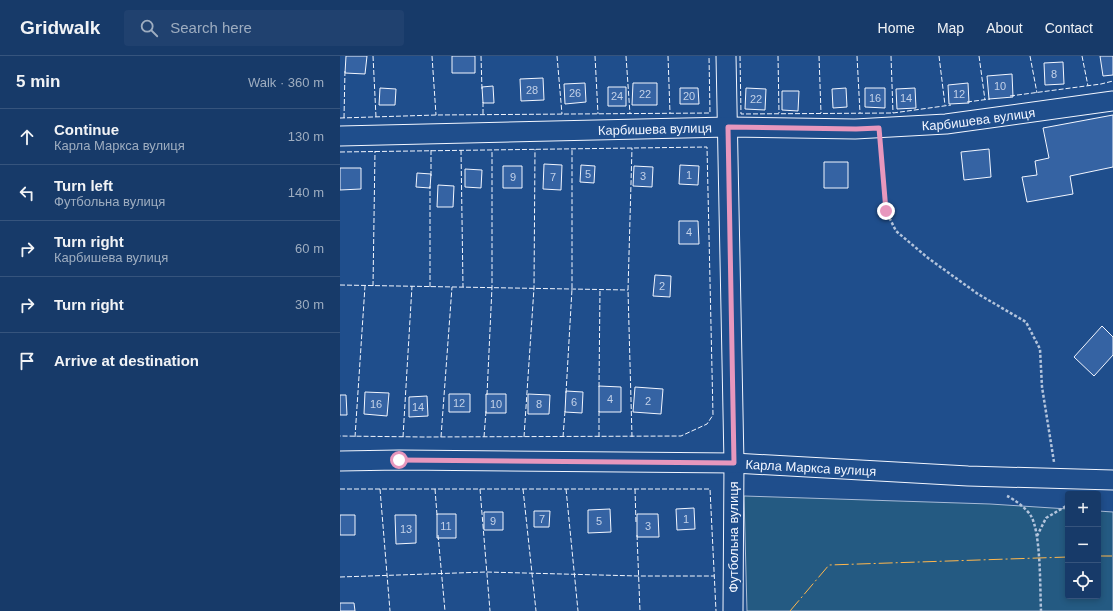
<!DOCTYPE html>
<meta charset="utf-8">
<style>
:root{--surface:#173a69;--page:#20416f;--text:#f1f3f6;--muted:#9eadc0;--line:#36547d}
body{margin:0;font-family:Helvetica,sans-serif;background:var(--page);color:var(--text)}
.controls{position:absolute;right:12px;bottom:12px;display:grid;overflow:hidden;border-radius:4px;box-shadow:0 2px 6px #0003}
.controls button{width:36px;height:36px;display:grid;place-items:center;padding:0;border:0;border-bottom:1px solid var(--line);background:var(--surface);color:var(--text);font:20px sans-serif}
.stop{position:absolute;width:12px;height:12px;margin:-9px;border:3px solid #e797bd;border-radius:50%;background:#fff}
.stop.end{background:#e797bd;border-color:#fff;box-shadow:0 1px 4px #0008}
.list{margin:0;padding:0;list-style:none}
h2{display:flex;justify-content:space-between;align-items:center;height:52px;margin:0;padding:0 16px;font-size:17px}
h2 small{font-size:13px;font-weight:400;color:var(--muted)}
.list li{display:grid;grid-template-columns:26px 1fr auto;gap:12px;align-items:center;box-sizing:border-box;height:56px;padding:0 16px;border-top:1px solid var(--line)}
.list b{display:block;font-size:15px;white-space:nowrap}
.list p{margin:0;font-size:13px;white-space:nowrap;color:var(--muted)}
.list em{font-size:13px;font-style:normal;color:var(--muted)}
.icon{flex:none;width:22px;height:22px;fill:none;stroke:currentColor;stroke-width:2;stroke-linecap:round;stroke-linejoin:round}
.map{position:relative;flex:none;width:773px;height:555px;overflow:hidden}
header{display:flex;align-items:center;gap:24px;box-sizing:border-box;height:56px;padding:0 20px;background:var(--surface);border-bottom:1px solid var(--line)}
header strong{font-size:19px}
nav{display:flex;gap:22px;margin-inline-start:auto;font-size:14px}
.search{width:280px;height:36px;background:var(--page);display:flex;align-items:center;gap:10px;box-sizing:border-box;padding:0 14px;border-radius:4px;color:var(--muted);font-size:15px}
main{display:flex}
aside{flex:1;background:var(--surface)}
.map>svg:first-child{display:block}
.grass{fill:#245a82;stroke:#a8bbd7}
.building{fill:#3563a3;stroke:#f2f6ff}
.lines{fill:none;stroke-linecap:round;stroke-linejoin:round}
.minor-casing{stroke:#f2f6ff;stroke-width:21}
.path{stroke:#b3c4dc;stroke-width:2.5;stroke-dasharray:3 2;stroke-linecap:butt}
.minor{stroke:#1f4e8c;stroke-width:19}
.fence{stroke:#f2f6ff;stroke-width:1;stroke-dasharray:5 2;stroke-linecap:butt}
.power{stroke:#ffb74d;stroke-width:1;stroke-dasharray:14 3 2 3;stroke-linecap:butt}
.route{stroke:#e797bd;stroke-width:5}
.labels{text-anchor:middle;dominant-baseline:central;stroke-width:3;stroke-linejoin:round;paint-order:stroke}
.number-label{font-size:11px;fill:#c3d1e8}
.street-label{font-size:13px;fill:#f2f6ff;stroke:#1f4e8c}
</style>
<header>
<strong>Gridwalk</strong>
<div class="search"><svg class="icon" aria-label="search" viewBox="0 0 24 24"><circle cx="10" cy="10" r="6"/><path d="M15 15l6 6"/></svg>Search here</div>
<nav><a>Home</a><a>Map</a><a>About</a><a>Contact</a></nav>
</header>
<main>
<aside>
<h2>5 min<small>Walk · 360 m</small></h2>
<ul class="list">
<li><svg class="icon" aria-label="ahead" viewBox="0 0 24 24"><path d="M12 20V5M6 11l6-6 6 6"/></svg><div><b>Continue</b><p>Карла Маркса вулиця</p></div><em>130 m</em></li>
<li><svg class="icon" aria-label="left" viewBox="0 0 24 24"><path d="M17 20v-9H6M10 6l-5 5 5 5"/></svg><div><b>Turn left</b><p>Футбольна вулиця</p></div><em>140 m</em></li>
<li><svg class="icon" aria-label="right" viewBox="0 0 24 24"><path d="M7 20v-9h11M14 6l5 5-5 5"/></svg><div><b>Turn right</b><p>Карбишева вулиця</p></div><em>60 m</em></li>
<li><svg class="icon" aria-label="right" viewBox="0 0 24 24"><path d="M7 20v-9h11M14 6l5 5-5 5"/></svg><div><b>Turn right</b></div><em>30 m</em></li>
<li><svg class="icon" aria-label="arrive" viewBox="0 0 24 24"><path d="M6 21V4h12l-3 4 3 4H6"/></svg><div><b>Arrive at destination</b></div></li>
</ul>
</aside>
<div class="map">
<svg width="773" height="555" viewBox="0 0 773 555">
<rect width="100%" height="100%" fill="#1f4e8c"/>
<path class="grass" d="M404,440L650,448L728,453V540H758V455L773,456V555H407Z"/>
<path class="building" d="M6,0H27L25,18L5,17Z
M112,0H135V17H112Z
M760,0H773V19L763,20Z
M723,6L724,28L705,29L704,7Z
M672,18L673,41L649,43L647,20Z
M203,22L204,44L181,45L180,23Z
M245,27L246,46L225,48L224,28Z
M293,27H317V49H292Z
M628,27L629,47L609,48L608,29Z
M153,30L154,47H143L142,31Z
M268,31H286V50H268Z
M40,32L56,33L55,49H39Z
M340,32H358L359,48H340Z
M406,32L426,33L425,54L405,53Z
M506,32L507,51L493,52L492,33Z
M525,32H545V52L525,51Z
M575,32L576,52L557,53L556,33Z
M442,35H459L458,55L442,54Z
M773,59V111L730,120L733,138L687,146L682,121L697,119L695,105L709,102L703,72Z
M649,93L651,121L624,124L621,96Z
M484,106H508V132H484Z
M204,108L222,109L221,134L203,133Z
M241,109L255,110L254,127L240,126Z
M340,109L359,110L358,129L339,128Z
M163,110H182V132H163Z
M294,110L313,111L312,131L293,130Z
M0,112H21V133L0,134Z
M125,113L142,114L141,132L125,131Z
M77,117L91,118L90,132L76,131Z
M98,129L114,130L113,151H97Z
M339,165H358L359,188H339Z
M315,219L331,220L330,241L313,240Z
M762,270L773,281V299L754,320L734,301Z
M259,330L281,331V356H259Z
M295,331L323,333L321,358L293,356Z
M226,335L243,336L242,357L225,356Z
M25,336L49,337L47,360L24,358Z
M109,338H130V356H109Z
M146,338H166V357H146Z
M188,338L210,339L209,358H188Z
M0,339H6L7,359H0Z
M87,340L88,360L69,361V341Z
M354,452L355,473L337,474L336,453Z
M270,453L271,476L248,477V454Z
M194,455H210L209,471H194Z
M144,456H163V474H144Z
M97,458H116V482H97Z
M297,458H318L319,481H297Z
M0,459H15V479H0Z
M55,459H76V487L56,488Z
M0,547H14L15,555H0Z"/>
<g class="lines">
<defs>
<g id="minor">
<path d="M386,0L394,407L393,555"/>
<path id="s1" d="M0,80L388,71L515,73L606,68L773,45"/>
<path id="s2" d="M0,405L59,404L394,407L628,420L773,424"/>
</g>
</defs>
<use href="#minor" class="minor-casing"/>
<path class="path" d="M540,88L546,155L556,175L588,202L638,238L686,266L700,293L702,331L714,406
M667,440C674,443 687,453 691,460C701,477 700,533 701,555
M697,480L706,462L728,449"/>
<use href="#minor" class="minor"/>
<path class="fence" d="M33,0L36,61
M92,0L96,59
M141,0L142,34
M217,0L222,58
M255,0L258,58
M286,0L290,58
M328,0L330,57
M400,0L401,58L553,57L611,49
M438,0L439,57
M479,0L481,57
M517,0L520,57
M551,0L553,57
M599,0L605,49
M639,0L645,44
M690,0L697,37
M742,0L748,30
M670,40L761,28L773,25
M143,46V59
M627,46L650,43
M0,62L96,59L370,57L369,0
M4,62L5,14
M121,94L123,231
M0,96L367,91L373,359L367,368L341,380L84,381L0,380
M91,120V94
M0,229L288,234
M33,230L35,95
M90,231V130
M259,331L260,233
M226,337L232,233V93
M147,339L152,231V94
M15,381L25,230
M63,381L72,230
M101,381L112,231
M144,381L146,355
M184,381L194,232L195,93
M223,381L225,355
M259,381V353
M292,381L288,234L292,92
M0,433H370L376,555
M40,433L50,555
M95,433L97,459
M140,433L150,555
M183,433L196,555
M226,433L238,555
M295,433L296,467
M98,479L105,555
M297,479L300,555
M0,521L146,516L298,520H374"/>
<path class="power" d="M758,500H773
M450,555L489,509L728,501"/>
</g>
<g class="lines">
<path class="route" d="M59,404L394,407L388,71L516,73L539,72L546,155"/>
</g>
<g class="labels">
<g class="number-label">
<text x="714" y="18">8</text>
<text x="660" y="30">10</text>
<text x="192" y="34">28</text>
<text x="235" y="37">26</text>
<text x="305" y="38">22</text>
<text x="619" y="38">12</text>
<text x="277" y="40">24</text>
<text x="349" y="40">20</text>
<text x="535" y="42">16</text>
<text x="566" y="42">14</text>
<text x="416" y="43">22</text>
<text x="248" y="118">5</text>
<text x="349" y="119">1</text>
<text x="303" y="120">3</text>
<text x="173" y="121">9</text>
<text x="213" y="121">7</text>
<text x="349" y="176">4</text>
<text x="322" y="230">2</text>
<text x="270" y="343">4</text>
<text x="308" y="345">2</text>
<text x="234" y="346">6</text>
<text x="119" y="347">12</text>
<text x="36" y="348">16</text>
<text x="156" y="348">10</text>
<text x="199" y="348">8</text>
<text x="78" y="351">14</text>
<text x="202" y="463">7</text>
<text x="346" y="463">1</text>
<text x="153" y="465">9</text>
<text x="259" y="465">5</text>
<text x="106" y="470">11</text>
<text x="308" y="470">3</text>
<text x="66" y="473">13</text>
</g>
<g class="street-label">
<text stroke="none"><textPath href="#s1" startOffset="639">Карбишева вулиця</textPath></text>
<text stroke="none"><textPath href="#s1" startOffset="315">Карбишева вулиця</textPath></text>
<text stroke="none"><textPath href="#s2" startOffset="471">Карла Маркса вулиця</textPath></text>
<text transform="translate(393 481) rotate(-90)">Футбольна вулиця</text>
</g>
</g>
</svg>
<div class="controls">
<button>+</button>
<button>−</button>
<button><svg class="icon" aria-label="locate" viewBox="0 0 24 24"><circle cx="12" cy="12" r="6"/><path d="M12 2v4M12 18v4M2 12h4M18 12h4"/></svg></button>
</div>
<div class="stop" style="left:59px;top:404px"></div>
<div class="stop end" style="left:546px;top:155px"></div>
</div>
</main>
